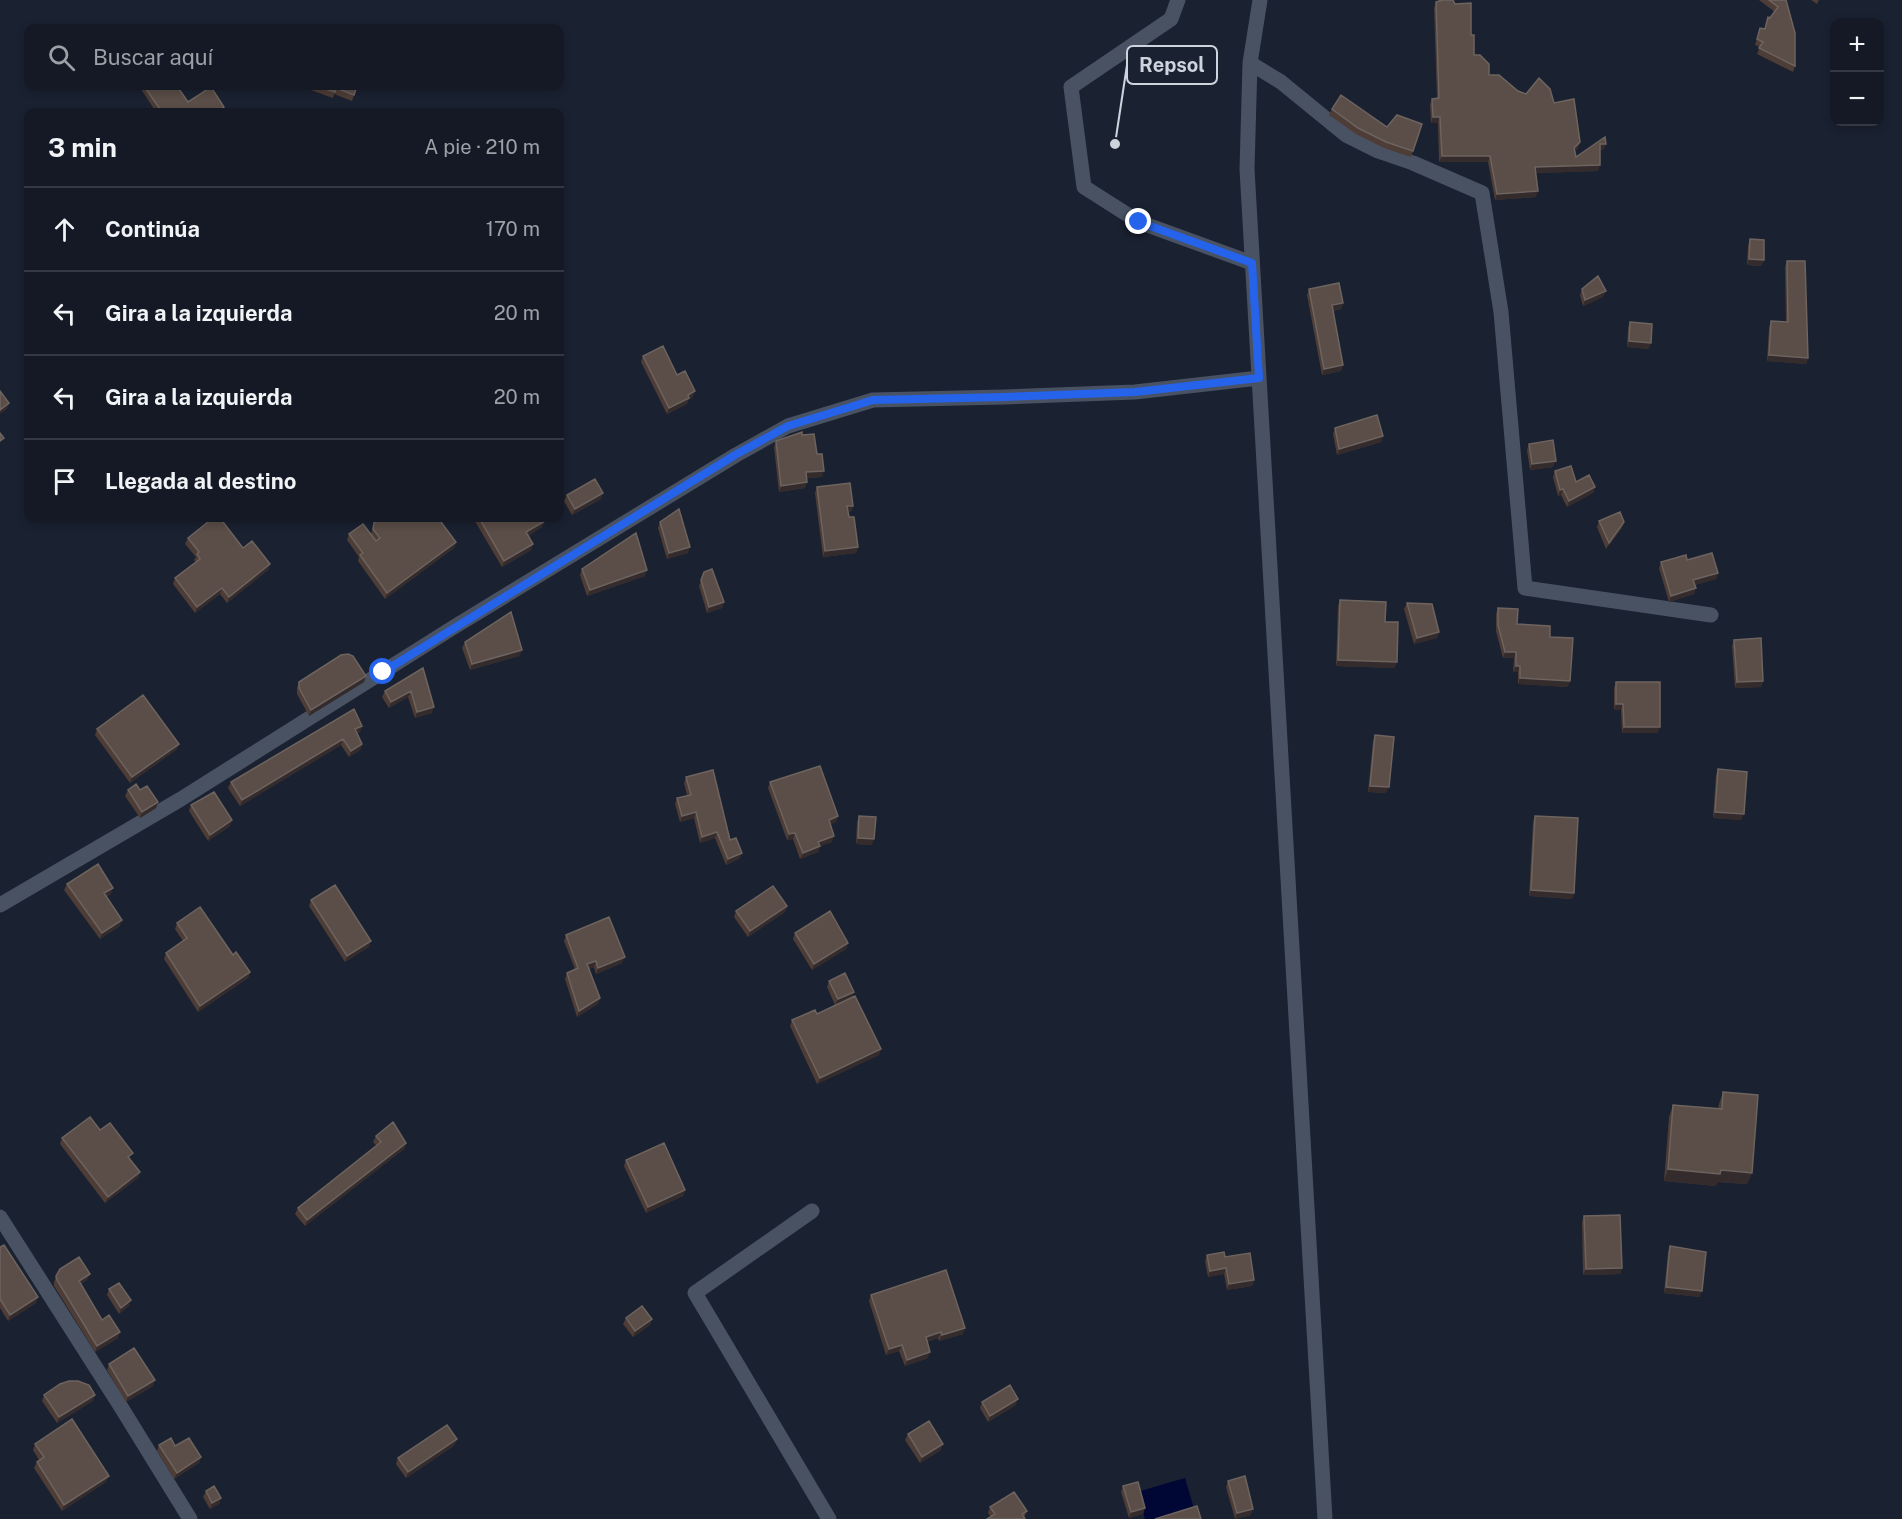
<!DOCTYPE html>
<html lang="es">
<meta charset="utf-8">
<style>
:root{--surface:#141925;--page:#1d222d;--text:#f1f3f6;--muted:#9da0a7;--line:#333842}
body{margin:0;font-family:"Public Sans",sans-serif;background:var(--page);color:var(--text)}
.controls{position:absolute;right:18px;top:18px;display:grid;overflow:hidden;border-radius:12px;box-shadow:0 3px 9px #0003}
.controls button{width:54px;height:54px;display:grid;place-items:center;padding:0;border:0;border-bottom:2px solid var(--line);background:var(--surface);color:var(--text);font:30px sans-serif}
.stop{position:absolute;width:18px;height:18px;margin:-14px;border:4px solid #2563eb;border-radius:50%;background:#fff}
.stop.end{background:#2563eb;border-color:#fff;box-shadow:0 2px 6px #0008}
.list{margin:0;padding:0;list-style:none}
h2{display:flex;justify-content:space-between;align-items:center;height:78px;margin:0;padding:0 24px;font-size:26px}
h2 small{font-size:20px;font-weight:400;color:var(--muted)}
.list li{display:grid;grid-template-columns:39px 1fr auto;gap:18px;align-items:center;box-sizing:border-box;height:84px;padding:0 24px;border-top:2px solid var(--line)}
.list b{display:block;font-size:22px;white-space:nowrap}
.list em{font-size:20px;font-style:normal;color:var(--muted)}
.icon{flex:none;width:33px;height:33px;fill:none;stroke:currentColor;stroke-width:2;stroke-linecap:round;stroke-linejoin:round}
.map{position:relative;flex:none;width:1902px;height:1519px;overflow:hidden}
.search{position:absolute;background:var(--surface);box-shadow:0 3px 9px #0003;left:24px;top:24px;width:540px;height:66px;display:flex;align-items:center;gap:15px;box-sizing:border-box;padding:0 21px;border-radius:12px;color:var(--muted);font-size:22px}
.panel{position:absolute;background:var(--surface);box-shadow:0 3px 9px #0003;left:24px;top:108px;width:540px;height:414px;border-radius:12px}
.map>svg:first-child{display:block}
.water{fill:#000735}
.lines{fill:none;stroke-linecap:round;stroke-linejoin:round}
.minor{stroke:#495263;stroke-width:15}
.wall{fill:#4e3d36}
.shaded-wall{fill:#332b2c}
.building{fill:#5b4e48;stroke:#6d635f;stroke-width:1.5}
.route{stroke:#2563eb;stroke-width:8}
.leader{fill:none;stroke:#ced4de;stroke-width:2}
.callout-dot{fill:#ced4de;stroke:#1a2131;stroke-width:2}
.callout{fill:#1a2131;stroke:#ced4de;stroke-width:2}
.callout-label{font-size:20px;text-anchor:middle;font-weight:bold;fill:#ced4de}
</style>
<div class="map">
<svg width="1902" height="1519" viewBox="0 0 1902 1519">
<rect width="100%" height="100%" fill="#1a2131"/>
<path class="water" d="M1185,1478L1195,1512L1172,1519H1145L1137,1492Z"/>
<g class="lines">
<path class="minor" d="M1178,0L1171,19L1071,87L1084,187L1139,222L1252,263
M1260,0L1250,63L1247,169L1325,1519
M1250,63L1281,82L1346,135L1378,151L1413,163L1482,193L1501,312L1525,588L1711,615
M0,905L181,799L454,627L736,455L788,426L873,400L1004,397L1135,392L1259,378
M812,1211L695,1293L829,1519
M0,1217L121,1407L190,1519"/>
</g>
<path class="wall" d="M1759,0H1786L1795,66L1793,72L1757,54L1760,47L1755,45L1760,28L1764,29L1775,12Z
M1811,0H1819L1817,4Z
M1436,2L1471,35L1474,55L1489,75L1518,91L1554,103L1580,142L1578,148L1575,151L1576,157L1606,144L1603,150H1600L1598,171L1536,173V197L1495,200L1488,162H1439L1438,123H1431L1430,105L1432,99L1437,98L1434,8Z
M142,86H177L188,102L222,112H156L141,89Z
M309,86H357L352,101L334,94L333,98L308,89Z
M1332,109L1387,127L1422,124L1411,157L1384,148L1356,134L1329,115Z
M1750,239L1764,260L1761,266L1747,265L1748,245Z
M1787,261L1808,358L1806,364L1767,361L1769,327L1771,321L1786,322L1785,267Z
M1309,289L1343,303L1341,309L1333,311L1343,365L1341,371L1322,375L1307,295Z
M1582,289L1603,297L1583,306L1580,295Z
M1630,322L1649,349L1627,347L1628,328Z
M643,356L677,375L693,397L688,400L687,404L667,414L641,362Z
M1335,428L1383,436L1381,442L1337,455L1333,434Z
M802,435L817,454L822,477L806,478L807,482L805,488L779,492L774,447L776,441Z
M1529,444L1553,467L1530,470L1527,450Z
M1555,471L1576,482L1595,487L1593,493L1567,507L1561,495L1558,496L1553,477Z
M817,487L853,506L851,512H848L849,517L858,547L856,553L823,557L815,493Z
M567,495L601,499L572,515L564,501Z
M473,518H542V527L528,536L533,544L531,550L502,567Z
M1599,521L1624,522L1622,528L1606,549L1597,527Z
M660,522L688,553L667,559L658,528Z
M374,523L456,542L454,548L385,599L358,561L359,557L347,540L349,534H371Z
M188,538L243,548L270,564L268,570L227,603L220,594L195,613L173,584L175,578L196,562L194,560L196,557L185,544Z
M1687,560L1718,573L1716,579L1695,585L1694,594L1669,602L1659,568L1661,562Z
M582,569L645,576L587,596L580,575Z
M704,572L724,602L722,608L707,613L699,586Z
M1340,600L1385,622L1397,662L1394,668L1336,666L1338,606Z
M1407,603L1439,632L1437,638L1414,644L1404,609Z
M1498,608L1517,624L1550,637L1568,687L1518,684V672H1513L1514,658H1503L1496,631V614Z
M1734,640L1763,681L1761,687L1735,688L1732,646Z
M465,642L522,650L519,656L470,670L462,648Z
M423,668L432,713L415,718L408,697L389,708L382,697L385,691Z
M366,676L364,682L309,716L297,694V688L299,682Z
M1616,682L1658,733H1622L1621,710H1614V688Z
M362,726L360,732L357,733L362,744L360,750L349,757L341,745L240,806L228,788L231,782Z
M97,729L179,744L176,750L130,783L95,735Z
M1375,735L1386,793L1368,792L1373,741Z
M1718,769L1741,820L1713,818L1716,775Z
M686,777L730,840L742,853L739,859L726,865L715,838L700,843L694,818L680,822L675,804L677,798L687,795L684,783Z
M770,782L836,822L830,824L832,842L820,846L818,852L800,859L793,839L787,840L768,788Z
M128,790H140L158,802L156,808L140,818L125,796Z
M191,805L230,826L208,841L189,811Z
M859,816L872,845L856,844L857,822Z
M1535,816L1574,893L1572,899L1529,896L1533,822Z
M67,884L111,894L106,897L120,926L100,939L64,890Z
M311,900L369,947L345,962L309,906Z
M787,906L785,912L748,937L734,917L736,911Z
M177,923L250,972L248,978L198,1012L164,959L166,953L183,941L175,929Z
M795,933L848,943L846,949L812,970L793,939Z
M566,935L622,963L596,974L594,967L589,969L600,998L598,1004L577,1017L565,979L567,973L575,969L564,941Z
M829,981L854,992L852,997L881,1049L879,1055L817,1084L790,1026L792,1020L817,1014L835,1005L827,987Z
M1723,1092L1752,1173L1747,1184L1717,1182L1716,1186L1664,1181L1669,1117L1673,1105L1718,1108L1719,1104Z
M100,1130L131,1159L130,1160L140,1172L138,1178L105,1203L60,1144L62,1138Z
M376,1136L406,1143L404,1149L305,1226L295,1214L298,1208L377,1146L373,1142Z
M626,1160L685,1190L683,1196L646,1213L624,1166Z
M1584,1216L1622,1268L1620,1274L1583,1275L1582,1222Z
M1670,1246L1700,1297L1664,1293L1668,1252Z
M0,1247L36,1303L8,1321L0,1308Z
M1207,1255L1254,1280L1252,1286L1227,1290L1224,1274L1208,1277L1205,1261Z
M56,1276L87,1280L81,1284L102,1320L118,1338L95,1352L54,1286V1282Z
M109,1289L129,1306L119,1314L107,1295Z
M871,1295L963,1334L939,1341L938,1338L927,1342L928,1358L905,1366L899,1351L886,1355L869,1301Z
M626,1318L652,1319L650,1325L633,1337L623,1324Z
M109,1364L153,1386L126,1402L107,1370Z
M44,1395H95L93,1401L57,1423L42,1401Z
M982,1402L1016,1405L988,1422L980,1408Z
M908,1434L941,1450L920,1463L905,1440Z
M35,1444L106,1482L62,1511L34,1468L37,1462L39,1460L33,1450Z
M159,1445L175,1446L201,1457L199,1463L174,1479L157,1451Z
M455,1445L406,1478L396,1464L398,1458Z
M1228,1481L1251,1515L1235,1519L1226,1487Z
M1123,1486L1145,1508L1143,1514L1129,1518L1121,1492Z
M206,1491L221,1498L219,1504L210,1509L203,1497Z
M990,1507L1027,1511L1024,1518L991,1517L988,1513Z"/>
<path class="shaded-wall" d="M224,107L222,112H216Z
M1433,117H1440L1438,123H1431Z
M1580,142L1578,148L1572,154L1574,148Z
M1600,144H1606L1603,150H1598Z
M1442,156H1490L1488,162H1439Z
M1600,165L1598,171L1533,173L1535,167Z
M1538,191L1536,197L1495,200L1497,194Z
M1749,259L1764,260L1761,266L1747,265Z
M1606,291L1603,297L1583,306L1585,300Z
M1343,303L1341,309L1330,311L1332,305Z
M1629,341L1651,343L1649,349L1627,347Z
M1769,355L1808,358L1806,364L1767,361Z
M1343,365L1341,371L1322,375L1324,369Z
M695,391L693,397L688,400L687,404L667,414L669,408L688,395Z
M9,403L7,409L0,414V410Z
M1383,436L1381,442L1337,455L1339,449Z
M1556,461L1553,467L1530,470L1532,464Z
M824,471L822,477L804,478L806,472Z
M807,482L805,488L779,492L781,486Z
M1595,487L1593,493L1567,507L1569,501Z
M1563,489L1561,495L1558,496L1560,490Z
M603,493L601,499L572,515L575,509Z
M847,506H853L851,512H845Z
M545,521L542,527L524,538L526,532Z
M1624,522L1622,528L1606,549L1609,543Z
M456,542L454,548L385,599L387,593Z
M533,544L531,550L502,567L504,561Z
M690,547L688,553L667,559L669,553Z
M858,547L856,553L823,557L825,551Z
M270,564L268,570L227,603L229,597Z
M647,570L645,576L587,596L590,590Z
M1718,573L1716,579L1691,586L1693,580Z
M222,588L220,594L195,613L197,607Z
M1696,588L1694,594L1669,602L1671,596Z
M724,602L722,608L707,613L709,607Z
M1439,632L1437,638L1414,644L1417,638Z
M522,650L519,656L470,670L472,664Z
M1505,652H1516L1514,658H1503Z
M1338,660L1397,662L1394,668L1336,666Z
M1516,666H1520L1518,672H1513Z
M366,676L364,682L309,716L311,710Z
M1520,678L1570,681L1568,687L1518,684Z
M1763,681L1761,687L1735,688L1737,682Z
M411,691L408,697L389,708L391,702Z
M1616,704H1623L1621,710H1614Z
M434,707L432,713L415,718L417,712Z
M362,726L360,732L353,735L355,729Z
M1624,727H1660L1658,733H1622Z
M343,739L341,745L240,806L242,800Z
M179,744L176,750L130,783L132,777Z
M362,744L360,750L349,757L351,751Z
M1370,786L1389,787L1386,793L1368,792Z
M158,802L156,808L140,818L142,812Z
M696,812L694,818L680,822L682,816Z
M1715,812L1744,814L1741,820L1713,818Z
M838,816L836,822L827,826L829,820Z
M232,820L230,826L208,841L210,835Z
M717,832L715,838L700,843L702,837Z
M795,833L793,839L787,840L789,834Z
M834,836L832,842L816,848L818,842Z
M858,838L874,839L872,845L856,844Z
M820,846L818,852L800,859L803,853Z
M742,853L739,859L726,865L728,859Z
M113,888L111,894L102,899L104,893Z
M1531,890L1574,893L1572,899L1529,896Z
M787,906L785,912L748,937L750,931Z
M122,920L120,926L100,939L102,933Z
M371,941L369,947L345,962L347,956Z
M848,943L846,949L812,970L814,964Z
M625,957L622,963L596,974L598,968Z
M596,961L594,967L585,970L587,964Z
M250,972L248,978L198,1012L200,1006Z
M854,992L851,998L835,1005L838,999Z
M600,998L598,1004L577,1017L579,1011Z
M881,1049L879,1055L817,1084L820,1078Z
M406,1143L404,1149L305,1226L307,1220Z
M1668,1169L1721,1170L1752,1173L1747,1184L1717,1182L1716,1186L1664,1181Z
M140,1172L138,1178L105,1203L108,1197Z
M685,1190L683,1196L646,1213L648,1207Z
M1226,1268L1224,1274L1208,1277L1210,1271Z
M1622,1268L1620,1274L1583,1275L1586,1269Z
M90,1274L87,1280L77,1287L79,1281Z
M1254,1280L1252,1286L1227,1290L1229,1284Z
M1666,1287L1702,1291L1700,1297L1664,1293Z
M38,1297L36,1303L8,1321L10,1315Z
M131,1300L129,1306L119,1314L121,1308Z
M652,1319L650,1325L633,1337L635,1331Z
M965,1328L963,1334L939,1341L942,1335Z
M120,1332L118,1338L95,1352L97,1346Z
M941,1332L938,1338L924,1343L926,1337Z
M902,1345L899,1351L886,1355L889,1349Z
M930,1352L928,1358L905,1366L907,1360Z
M155,1380L153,1386L126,1402L128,1396Z
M95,1395L93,1401L57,1423L59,1417Z
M1018,1399L1016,1405L988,1422L990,1416Z
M457,1439L455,1445L406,1478L408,1472Z
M943,1444L941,1450L920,1463L922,1457Z
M201,1457L199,1463L174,1479L177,1473Z
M109,1476L106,1482L62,1511L64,1505Z
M221,1498L219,1504L210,1509L212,1503Z
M1145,1508L1143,1514L1129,1518L1131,1512Z
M1253,1509L1251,1515L1235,1519L1237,1513Z"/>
<path class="building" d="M1442,0H1453L1455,4L1471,3V35H1474V55H1480L1489,64V75H1499L1518,91L1526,94L1539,78L1550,89L1554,103L1574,99L1580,142L1574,148L1576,157L1605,137L1606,144H1600V165L1535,167L1538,191L1497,194L1490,156H1442L1440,117H1433L1432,99L1439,98L1436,2Z
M1769,0H1786L1795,33V66L1759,48L1763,42L1757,39L1760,28L1765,29L1768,17L1770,18L1778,7Z
M144,86H177L188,102L211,87L224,107L216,112H162Z
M317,86H357L354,95L336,88L335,92Z
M1341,95L1387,127L1397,115L1422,124L1413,151L1386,142L1358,128L1332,109Z
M1750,239L1764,240V260L1749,259Z
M1787,261H1805L1808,358L1769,355L1771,321L1788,322Z
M1598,276L1606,291L1585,300L1582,289Z
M1339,283L1343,303L1332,305L1343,365L1324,369L1309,289Z
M1630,322L1652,324L1651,343L1629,341Z
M663,346L677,375L685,371L695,391L688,395L689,398L669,408L643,356Z
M0,391L9,403L0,410Z
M1377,415L1383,436L1339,449L1335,428Z
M802,432V435L814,434L817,454H822L824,471L806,472L807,482L781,486L776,441Z
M0,433L4,438L0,441Z
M1553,440L1556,461L1532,464L1529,444Z
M1571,466L1576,482L1589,475L1595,487L1569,501L1563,489L1560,490L1555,471Z
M595,479L603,493L575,509L567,495Z
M850,483L853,506H847L849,517H854L858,547L825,551L817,487Z
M679,509L690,547L669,553L660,522Z
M1620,512L1624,522L1609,543L1599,521Z
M213,518H220L243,548L252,541L270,564L229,597L222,588L197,607L175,578L200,559L197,554L199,552L188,538Z
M380,518H438L456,542L387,593L360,555L363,553L349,534L363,524L376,541L380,538L373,529L374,523Z
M479,518H542L545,521L526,532L533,544L504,561Z
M636,533L647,570L590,590L582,569Z
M1712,553L1718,573L1693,580L1696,588L1671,596L1661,562L1686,555L1687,560Z
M712,569L724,602L709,607L701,580L704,572Z
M1340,600L1386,602L1385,622H1398L1397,662L1338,660Z
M1407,603L1432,604L1439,632L1417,638Z
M1498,608L1518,609L1517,624L1550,626V637L1573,638L1570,681L1520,678V666H1516V652H1505L1498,625Z
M511,612L522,650L472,664L465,642Z
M1761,638L1763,681L1737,682L1734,640Z
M348,654L353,656L366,676L311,710L299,688V682L341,655Z
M423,668L434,707L417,712L411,691L391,702L385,691Z
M1616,682H1660V727H1624L1623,704H1616Z
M143,695L179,744L132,777L97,729Z
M354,709L362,726L355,729L362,744L351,751L343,739L242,800L231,782Z
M1375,735L1394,737L1389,787L1370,786Z
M820,766L838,816L829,820L834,836L818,842L820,846L803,853L795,833L789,834L770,782Z
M1718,769L1747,772L1744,814L1715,812Z
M713,770L730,840L736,838L742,853L728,859L717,832L702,837L696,812L682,816L677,798L691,795L686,777Z
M136,784L140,790L147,786L158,802L142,812L128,790Z
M214,792L232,820L210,835L191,805Z
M859,816L876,817L874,839L858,838Z
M1535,816L1578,818L1574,893L1531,890Z
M98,864L113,888L104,893L122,920L102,933L67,884Z
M335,885L371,941L347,956L311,900Z
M773,886L787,906L750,931L736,911Z
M200,907L233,955L236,952L250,972L200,1006L166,953L187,938L177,923Z
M830,911L848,943L814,964L795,933Z
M609,917L625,957L598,968L596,961L587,964L600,998L579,1011L567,973L578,968L566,935Z
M845,973L854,992L838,999L829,981Z
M855,996L881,1049L820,1078L792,1020L815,1010L817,1014Z
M1723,1092L1758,1095L1752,1173L1721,1170L1720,1174L1668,1169L1673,1105L1722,1109Z
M90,1117L100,1130L110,1123L133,1153L128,1157L140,1172L108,1197L62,1138Z
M393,1122L406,1143L307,1220L298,1208L381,1142L376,1136Z
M664,1143L685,1190L648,1207L626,1160Z
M1620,1215L1622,1268L1586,1269L1584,1216Z
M4,1245L38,1297L10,1315L0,1299V1247Z
M1670,1246L1706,1252L1702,1291L1666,1287Z
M1224,1252L1225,1257L1250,1253L1254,1280L1229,1284L1226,1268L1210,1271L1207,1255Z
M79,1257L90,1274L79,1281L102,1320L109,1315L120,1332L97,1346L57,1280L56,1276L60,1269Z
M946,1270L965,1328L942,1335L941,1332L926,1337L930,1352L907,1360L902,1345L889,1349L871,1295Z
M119,1283L131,1300L121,1308L109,1289Z
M642,1306L652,1319L635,1331L626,1318Z
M134,1348L155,1380L128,1396L109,1364Z
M69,1381H78L89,1385L95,1395L59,1417L44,1395L60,1384Z
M1010,1385L1018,1399L990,1416L982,1402Z
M72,1419L109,1476L64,1505L37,1462L44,1457L35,1444Z
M929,1421L943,1444L922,1457L908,1434Z
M447,1425L457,1439L408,1472L398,1458Z
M171,1438L175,1446L189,1438L201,1457L177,1473L159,1445Z
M1245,1476L1253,1509L1237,1513L1228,1481Z
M1138,1482L1145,1508L1131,1512L1123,1486Z
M214,1486L221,1498L212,1503L206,1491Z
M1014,1492L1027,1511L1022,1514L1025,1519H987L995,1514L990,1507Z
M1197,1506L1201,1519H1155Z"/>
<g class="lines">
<path class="route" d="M383,672L735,455L788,426L873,400L1004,397L1135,392L1259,378L1252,263L1139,222"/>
</g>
<path class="leader" d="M1115 144L1127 65"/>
<circle class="callout-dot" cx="1115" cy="144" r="6"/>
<rect class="callout" x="1127" y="46" width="90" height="38" rx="6"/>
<g class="callout-label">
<text x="1172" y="72">Repsol</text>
</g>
</svg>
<div class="controls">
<button>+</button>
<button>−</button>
</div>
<div class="stop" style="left:383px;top:672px"></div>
<div class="stop end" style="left:1139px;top:222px"></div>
<div class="search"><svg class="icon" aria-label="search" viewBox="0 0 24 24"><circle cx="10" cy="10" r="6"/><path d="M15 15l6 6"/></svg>Buscar aquí</div>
<section class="panel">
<h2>3 min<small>A pie · 210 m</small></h2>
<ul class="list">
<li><svg class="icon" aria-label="ahead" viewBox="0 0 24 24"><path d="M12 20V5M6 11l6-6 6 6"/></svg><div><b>Continúa</b></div><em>170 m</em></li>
<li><svg class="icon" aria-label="left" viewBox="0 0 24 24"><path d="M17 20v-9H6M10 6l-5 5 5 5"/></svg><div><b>Gira a la izquierda</b></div><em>20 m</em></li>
<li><svg class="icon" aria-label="left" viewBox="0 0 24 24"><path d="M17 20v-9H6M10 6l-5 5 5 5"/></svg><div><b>Gira a la izquierda</b></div><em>20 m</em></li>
<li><svg class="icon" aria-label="arrive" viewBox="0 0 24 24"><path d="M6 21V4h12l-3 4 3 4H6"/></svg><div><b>Llegada al destino</b></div></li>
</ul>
</section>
</div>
